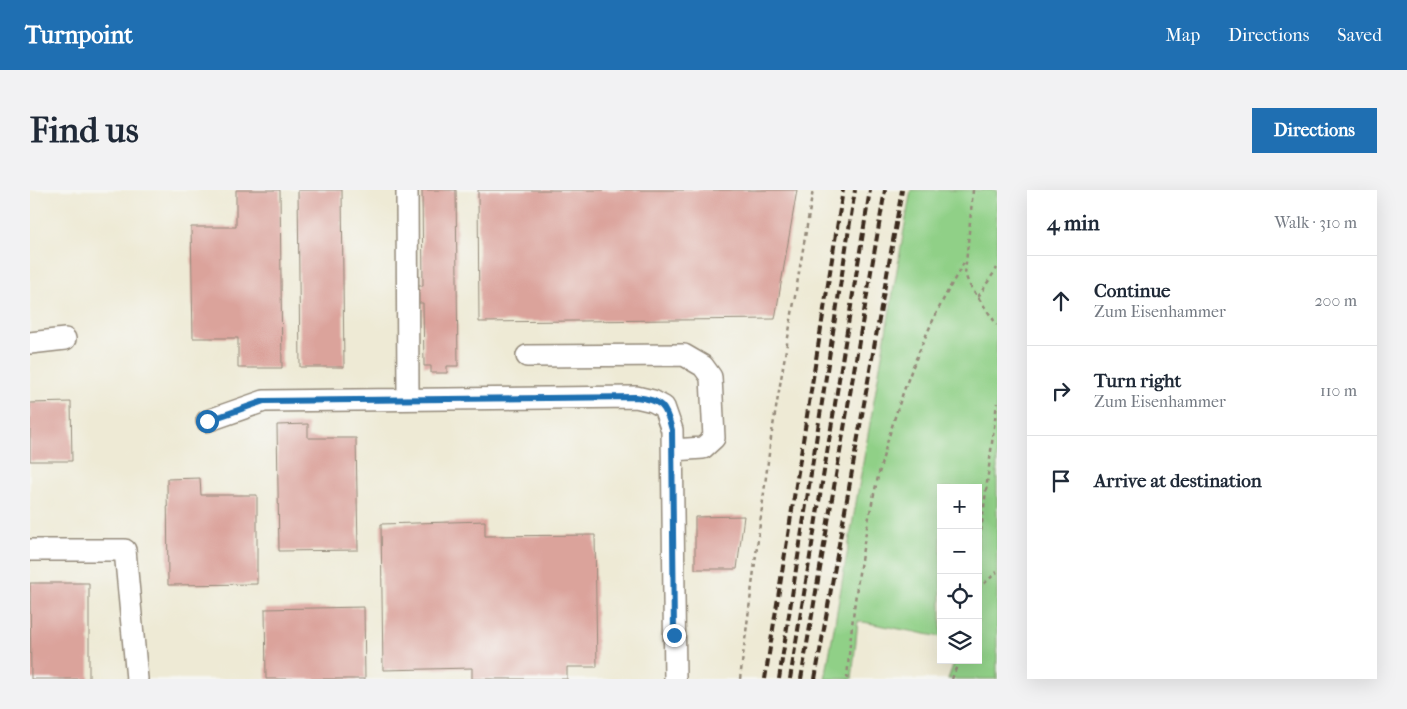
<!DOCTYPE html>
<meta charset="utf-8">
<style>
:root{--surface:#fff;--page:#f2f2f3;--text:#1f2937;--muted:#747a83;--line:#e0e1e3;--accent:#1f6fb2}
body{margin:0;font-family:"IM FELL French Canon",serif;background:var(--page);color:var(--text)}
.controls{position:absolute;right:15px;bottom:15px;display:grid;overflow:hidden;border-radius:0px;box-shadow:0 5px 20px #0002}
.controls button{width:45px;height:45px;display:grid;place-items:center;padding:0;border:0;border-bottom:1px solid var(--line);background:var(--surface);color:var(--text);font:25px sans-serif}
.stop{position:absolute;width:15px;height:15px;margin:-11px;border:4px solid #1f6fb2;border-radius:50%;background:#fff}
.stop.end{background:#1f6fb2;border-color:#fff;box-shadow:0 1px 5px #0008}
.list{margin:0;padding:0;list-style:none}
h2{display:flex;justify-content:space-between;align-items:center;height:65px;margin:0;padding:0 20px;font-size:21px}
h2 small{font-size:16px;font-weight:400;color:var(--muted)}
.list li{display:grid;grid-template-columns:32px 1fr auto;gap:15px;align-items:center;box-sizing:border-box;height:90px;padding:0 20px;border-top:1px solid var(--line)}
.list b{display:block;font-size:19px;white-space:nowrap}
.list p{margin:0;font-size:16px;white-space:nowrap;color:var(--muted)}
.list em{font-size:16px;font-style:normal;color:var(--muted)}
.icon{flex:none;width:28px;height:28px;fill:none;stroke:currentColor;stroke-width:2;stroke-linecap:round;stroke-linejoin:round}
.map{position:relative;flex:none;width:967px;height:489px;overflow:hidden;border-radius:0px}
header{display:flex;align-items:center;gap:30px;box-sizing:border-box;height:70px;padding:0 25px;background:var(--accent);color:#fff}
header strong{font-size:24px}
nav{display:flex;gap:28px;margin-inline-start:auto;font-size:18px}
.intro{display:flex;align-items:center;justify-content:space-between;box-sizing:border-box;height:120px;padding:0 30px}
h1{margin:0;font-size:35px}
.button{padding:12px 22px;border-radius:0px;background:var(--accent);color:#fff;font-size:18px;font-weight:700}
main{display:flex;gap:30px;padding:0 30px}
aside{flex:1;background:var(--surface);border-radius:0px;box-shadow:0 5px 20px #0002}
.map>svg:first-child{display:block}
.green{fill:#90d087;stroke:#667d52}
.building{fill:#dba39b}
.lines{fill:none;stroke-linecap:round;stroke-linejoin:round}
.minor-casing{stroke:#948a7a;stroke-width:24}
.path{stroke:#948a7a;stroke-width:2.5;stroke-dasharray:4 4;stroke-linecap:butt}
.minor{stroke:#fff;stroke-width:21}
.rail{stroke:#3b2a1e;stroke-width:4;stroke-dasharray:8 4;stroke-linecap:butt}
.route{stroke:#1f6fb2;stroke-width:6}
</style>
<header>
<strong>Turnpoint</strong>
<nav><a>Map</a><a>Directions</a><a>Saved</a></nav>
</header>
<div class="intro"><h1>Find us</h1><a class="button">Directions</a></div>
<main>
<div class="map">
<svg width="967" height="489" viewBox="0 0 967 489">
<rect width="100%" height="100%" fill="#f6f6f2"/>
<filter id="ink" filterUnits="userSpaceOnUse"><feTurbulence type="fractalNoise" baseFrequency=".02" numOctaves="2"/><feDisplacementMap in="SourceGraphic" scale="10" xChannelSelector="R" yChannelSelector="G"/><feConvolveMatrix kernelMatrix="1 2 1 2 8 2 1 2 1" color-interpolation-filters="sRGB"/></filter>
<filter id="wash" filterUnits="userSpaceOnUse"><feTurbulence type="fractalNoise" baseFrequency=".0096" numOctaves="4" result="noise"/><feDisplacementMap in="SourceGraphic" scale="20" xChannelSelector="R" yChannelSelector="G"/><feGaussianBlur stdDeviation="1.12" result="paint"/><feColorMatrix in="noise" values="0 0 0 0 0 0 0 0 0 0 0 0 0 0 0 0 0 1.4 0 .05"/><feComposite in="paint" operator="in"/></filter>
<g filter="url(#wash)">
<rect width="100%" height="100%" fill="#eeead5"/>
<path class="green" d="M881,0H967V489H918L925,470H948V298H911V447L828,431L822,489H795Z"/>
<g id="blocks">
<path class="building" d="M206,0H250L252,178H208V148H163L161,37H206Z
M268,0H312L314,177H270Z
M392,0H426L428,176H417V183H401V176H394L393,113H385V96H393Z
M448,0H767L745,129L449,132Z
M41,212L42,271H0V213Z
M278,234V248H326L328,360L249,361L247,235Z
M170,288L171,305H227V394L138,395L137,289Z
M714,326L707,379H665V327Z
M455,331V346L565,345L567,477H537V489H442V478L353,480L351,334Z
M0,393H59V489H1Z
M334,417L335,489H236L235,419Z"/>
</g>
</g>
<g filter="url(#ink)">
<use href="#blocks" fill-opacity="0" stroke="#948a7a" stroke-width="1"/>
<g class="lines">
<defs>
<path id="minor" d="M377,0L378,209
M0,153L35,149
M497,166L654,165L673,176L681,187L684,248L673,258L643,260
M177,231L234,211L606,207L623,211L634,217L642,240L645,489
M0,360H95L107,489"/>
</defs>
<use href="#minor" class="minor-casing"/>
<path class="path" d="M943,0L935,84L939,94L967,135
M948,107L967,78
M948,365L967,213
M948,399L967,382
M710,489L741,248L783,0
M817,489C828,345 859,196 935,71
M922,489L929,470"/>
<use href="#minor" class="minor"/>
<path class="rail" d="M735,489L813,0
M749,489L825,0
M760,489L840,0
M771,489L855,0
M785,489L872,0"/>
</g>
</g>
<g class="lines" filter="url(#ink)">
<path class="route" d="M177,231L234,211L606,207C632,210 636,216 642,240L644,445"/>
</g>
</svg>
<div class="controls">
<button>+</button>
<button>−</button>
<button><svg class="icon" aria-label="locate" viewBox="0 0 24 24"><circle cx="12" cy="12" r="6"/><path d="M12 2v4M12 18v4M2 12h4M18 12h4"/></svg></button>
<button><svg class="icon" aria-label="layers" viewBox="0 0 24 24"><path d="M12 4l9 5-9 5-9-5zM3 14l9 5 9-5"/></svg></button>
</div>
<div class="stop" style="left:177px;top:231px"></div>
<div class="stop end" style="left:644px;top:445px"></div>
</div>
<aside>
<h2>4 min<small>Walk · 310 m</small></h2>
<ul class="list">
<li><svg class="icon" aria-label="ahead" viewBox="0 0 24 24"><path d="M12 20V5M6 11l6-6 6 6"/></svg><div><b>Continue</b><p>Zum Eisenhammer</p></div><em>200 m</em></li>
<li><svg class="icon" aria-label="right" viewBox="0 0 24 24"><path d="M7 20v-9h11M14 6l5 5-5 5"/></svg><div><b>Turn right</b><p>Zum Eisenhammer</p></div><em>110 m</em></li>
<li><svg class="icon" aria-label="arrive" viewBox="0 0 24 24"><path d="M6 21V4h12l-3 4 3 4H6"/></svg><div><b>Arrive at destination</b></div></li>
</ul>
</aside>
</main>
